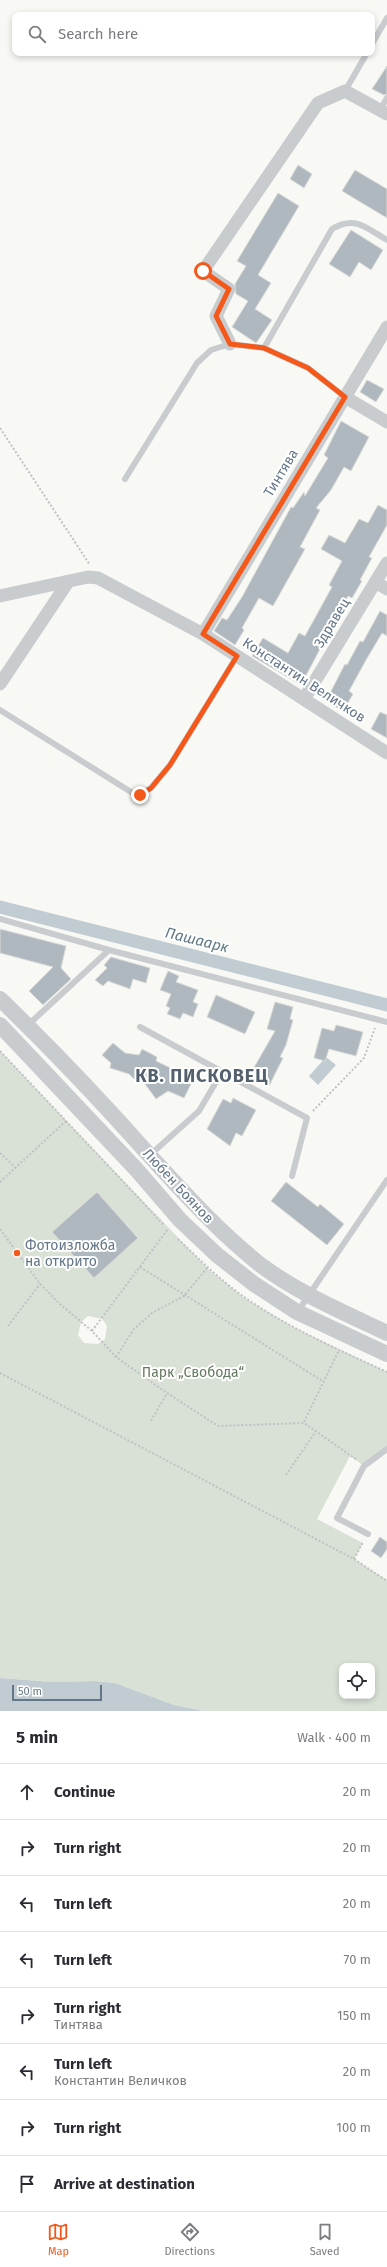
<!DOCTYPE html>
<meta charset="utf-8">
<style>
:root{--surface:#fff;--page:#f7f7f7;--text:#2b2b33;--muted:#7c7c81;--line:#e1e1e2;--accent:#f4581a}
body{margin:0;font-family:"Fira Sans",sans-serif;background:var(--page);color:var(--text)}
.controls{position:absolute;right:12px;bottom:12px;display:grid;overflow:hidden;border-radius:8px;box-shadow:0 2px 6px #0003}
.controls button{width:36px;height:36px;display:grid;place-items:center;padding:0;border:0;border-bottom:1px solid var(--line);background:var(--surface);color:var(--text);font:20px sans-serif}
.scale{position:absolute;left:12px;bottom:10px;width:90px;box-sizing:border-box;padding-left:4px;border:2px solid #647789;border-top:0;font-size:11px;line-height:14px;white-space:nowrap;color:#647789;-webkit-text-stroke:3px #fff;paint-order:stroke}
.stop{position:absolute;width:12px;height:12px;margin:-9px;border:3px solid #f4581a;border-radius:50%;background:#fff}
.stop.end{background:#f4581a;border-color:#fff;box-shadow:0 1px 4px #0008}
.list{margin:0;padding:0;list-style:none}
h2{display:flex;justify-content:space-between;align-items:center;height:52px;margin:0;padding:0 16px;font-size:17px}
h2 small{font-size:13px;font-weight:400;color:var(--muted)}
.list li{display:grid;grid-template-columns:26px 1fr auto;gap:12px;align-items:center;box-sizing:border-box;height:56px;padding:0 16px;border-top:1px solid var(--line)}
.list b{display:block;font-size:15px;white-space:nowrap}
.list p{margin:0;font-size:13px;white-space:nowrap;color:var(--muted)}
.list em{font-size:13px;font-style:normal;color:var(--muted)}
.icon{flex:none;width:22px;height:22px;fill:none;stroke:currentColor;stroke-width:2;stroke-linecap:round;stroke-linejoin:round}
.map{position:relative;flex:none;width:387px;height:1711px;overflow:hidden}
.search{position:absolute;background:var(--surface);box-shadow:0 2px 6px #0003;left:12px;right:12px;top:12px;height:44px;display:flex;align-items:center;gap:10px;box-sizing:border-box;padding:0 14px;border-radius:8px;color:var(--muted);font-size:15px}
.sheet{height:500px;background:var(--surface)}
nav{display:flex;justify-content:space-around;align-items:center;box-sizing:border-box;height:56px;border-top:1px solid var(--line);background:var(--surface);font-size:11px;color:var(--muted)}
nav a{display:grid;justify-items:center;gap:2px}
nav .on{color:var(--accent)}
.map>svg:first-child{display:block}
.green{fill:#d9e1d6;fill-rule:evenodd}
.water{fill:#c1ccd2}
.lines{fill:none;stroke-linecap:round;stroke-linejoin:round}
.canal{stroke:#c1ccd2;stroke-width:13}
.building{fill:#b0b8bf;stroke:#dadad8}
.path{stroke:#bfc2c4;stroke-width:2;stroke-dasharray:2 2;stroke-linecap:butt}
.service{stroke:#c8cccf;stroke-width:6}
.minor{stroke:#c8cccf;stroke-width:13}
.tertiary{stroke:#c8cccf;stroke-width:16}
.route{stroke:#f4581a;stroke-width:5}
.poi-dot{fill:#f4581a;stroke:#fff;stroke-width:1.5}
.labels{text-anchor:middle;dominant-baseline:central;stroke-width:4;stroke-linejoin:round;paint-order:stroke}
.street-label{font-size:14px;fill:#647789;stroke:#fff}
.poi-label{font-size:14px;fill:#647789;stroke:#fff;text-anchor:start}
.park-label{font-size:14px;fill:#647a60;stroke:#fff}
.water-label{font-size:15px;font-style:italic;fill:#607985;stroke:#fff}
.district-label{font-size:18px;font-weight:bold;letter-spacing:1px;fill:#53606e;stroke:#fff}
</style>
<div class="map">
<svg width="387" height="1711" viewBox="0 0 387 1711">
<rect width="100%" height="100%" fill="#f8f8f5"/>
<path class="green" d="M0,1051L207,1268L246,1299L293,1327L387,1372V1449L364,1466L350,1456L317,1519L363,1543L354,1559L387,1580V1711H204L174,1705L115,1683L95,1681L53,1682L0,1678ZM97,1192L138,1237L94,1278L52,1232ZM88,1316L102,1319L107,1326L105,1339L98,1344L84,1343L78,1335L81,1322ZM342,1666H372V1696H342Z"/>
<path class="water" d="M326,1057L336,1065L318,1085L309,1076Z
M0,1678L53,1682L95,1681L115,1683L174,1705L204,1711H0Z"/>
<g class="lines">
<path class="canal" d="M0,907L387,1005"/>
</g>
<path class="building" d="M387,66V94L384,95L372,89Z
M298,165L312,174L304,188L290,179Z
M355,170L387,189V218L342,191Z
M278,193L299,206L258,275L271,283L255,309L272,320L256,343L232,327L248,301L236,294L235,284L246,266L237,261Z
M351,230L383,250L371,270L359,262L350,277L329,264Z
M367,380L384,389L376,402L360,392Z
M341,421L369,437L351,471L344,467L331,490L316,508L320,510L300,547L305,549L273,606L259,598L242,628L244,630L235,645L214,631L222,618L227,620L242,597L291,507L293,508L304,492L305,496L328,458L324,455Z
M378,505L387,510V525L369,557L372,558L360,580L362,581L352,598L348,596L301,685L252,656L263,638L288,653L299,633L305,636L332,587L329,585L342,561L321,549L329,535L345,543L359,519L368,523Z
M380,611L387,615V636L382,633L366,660L349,691L353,694L343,711L326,701L345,664L347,665L360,641L363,642Z
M380,712L387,715V738L371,729Z
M0,929L66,946L61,968L71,979L43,1005L29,991L53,967L0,953Z
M111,957L150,968L146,983L133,979L130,989L108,981L103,986L95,980L107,968L104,965Z
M168,971L179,976L176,982L198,990L193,1002L198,1004L193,1017L183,1013L180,1019L167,1014L170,1008L166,1006L171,994L160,990Z
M216,995L255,1012L245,1034L207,1017Z
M275,1002L293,1007L290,1019L293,1020L286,1045L280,1057L283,1058L269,1086L255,1079L258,1074L252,1071L275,1031L267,1029Z
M336,1025L363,1032L356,1056L329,1049L325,1061L314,1058L322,1028L334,1031Z
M113,1043L125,1053L139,1055L142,1049L157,1057L156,1061L181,1073L179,1078L191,1084L184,1098L168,1091L156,1099L142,1080L138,1083L129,1074L110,1068L111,1063L102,1055Z
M233,1098L256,1110L242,1136L236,1133L230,1146L207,1129L223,1099L231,1103Z
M286,1182L318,1207L320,1204L344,1224L327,1245L271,1201Z
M97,1192L138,1238L94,1278L52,1232Z
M380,1537L387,1542V1549L381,1558L371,1551Z"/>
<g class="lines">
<path class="path" d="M0,428L90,565
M0,1051L164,1225
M313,1111L364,1058L375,1028
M0,1153L16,1168
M0,1182L66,1121
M0,1229L40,1284L61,1305L92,1331L116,1357L167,1393L218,1426L304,1423L357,1460
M178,1239C200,1260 222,1282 247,1299C291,1329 339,1350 387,1372
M140,1267L324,1382
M8,1326L40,1284
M92,1331L168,1229
M116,1357L134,1329L152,1313L184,1296L207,1268
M0,1373L354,1559L387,1581
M151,1421L167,1393
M304,1422L339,1350
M286,1475L316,1431
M354,1559L363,1542"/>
<path class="service" d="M372,44L387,18
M345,91L367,53
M380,110L387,98
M264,348L332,229C355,215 366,228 387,240
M125,479L197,363L211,350L230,344L264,348L308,368L345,397
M0,710L131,792L139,795L151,788L170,765L237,656
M0,919L109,950L387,1022
M28,1025L109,950
M140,1027L307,1118L292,1176
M150,1155L199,1111L222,1072
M298,1311L387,1180
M368,1534L337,1518L364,1466L387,1449"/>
<path class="minor" d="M230,344L216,316L229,289L203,271L318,103L345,91L387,114
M345,397L387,422
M375,582L387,589
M0,596L88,577L98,578L203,634L387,753
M203,634L387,327
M0,684L68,582
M304,699L387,563"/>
<path class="tertiary" d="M0,999C52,1049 102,1102 150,1156C186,1195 220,1233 262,1266C300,1294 345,1313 387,1333
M0,1025L136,1169L180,1220L217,1255L254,1284L297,1312L387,1354"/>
</g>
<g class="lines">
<path class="route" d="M140,795L151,788L170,765L237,656L203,634L345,397L308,368L264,348L230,344L216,316L229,289L203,271"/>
</g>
<circle class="poi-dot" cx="17" cy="1253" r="4"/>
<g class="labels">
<g class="street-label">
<text transform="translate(281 473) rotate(-59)">Тинтява</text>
<text transform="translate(332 623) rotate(-59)">Здравец</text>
<text transform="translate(304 680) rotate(33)">Константин Величков</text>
<text transform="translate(178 1186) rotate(47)">Любен Боянов</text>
</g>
<g class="poi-label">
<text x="25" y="1245">Фотоизложба<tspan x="25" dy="16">на открито</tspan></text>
</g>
<g class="park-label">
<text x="193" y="1372">Парк „Свобода“</text>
</g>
<g class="water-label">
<text transform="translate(197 940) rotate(14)">Пашаарк</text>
</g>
<g class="district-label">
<text x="202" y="1076">КВ. ПИСКОВЕЦ</text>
</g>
</g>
</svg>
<div class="controls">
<button><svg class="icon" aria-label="locate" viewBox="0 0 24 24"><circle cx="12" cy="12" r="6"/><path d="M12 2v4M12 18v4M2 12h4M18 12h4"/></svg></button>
</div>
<div class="scale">50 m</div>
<div class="stop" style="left:203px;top:271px"></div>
<div class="stop end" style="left:140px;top:795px"></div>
<div class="search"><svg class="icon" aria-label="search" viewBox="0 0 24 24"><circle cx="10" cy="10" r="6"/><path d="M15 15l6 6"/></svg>Search here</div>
</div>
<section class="sheet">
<h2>5 min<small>Walk · 400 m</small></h2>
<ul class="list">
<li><svg class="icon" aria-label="ahead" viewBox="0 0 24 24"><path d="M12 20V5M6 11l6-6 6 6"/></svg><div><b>Continue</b></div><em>20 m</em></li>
<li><svg class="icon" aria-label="right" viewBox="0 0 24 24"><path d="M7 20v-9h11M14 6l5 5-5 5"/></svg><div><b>Turn right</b></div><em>20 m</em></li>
<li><svg class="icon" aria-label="left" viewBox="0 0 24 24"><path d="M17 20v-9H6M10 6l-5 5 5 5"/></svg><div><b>Turn left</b></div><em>20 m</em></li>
<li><svg class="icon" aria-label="left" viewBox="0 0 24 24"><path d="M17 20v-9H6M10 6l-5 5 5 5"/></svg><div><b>Turn left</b></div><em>70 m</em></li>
<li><svg class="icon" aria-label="right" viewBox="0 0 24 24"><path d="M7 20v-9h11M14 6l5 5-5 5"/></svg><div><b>Turn right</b><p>Тинтява</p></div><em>150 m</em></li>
<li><svg class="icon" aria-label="left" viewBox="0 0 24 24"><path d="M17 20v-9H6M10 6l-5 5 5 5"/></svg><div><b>Turn left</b><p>Константин Величков</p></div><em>20 m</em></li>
<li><svg class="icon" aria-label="right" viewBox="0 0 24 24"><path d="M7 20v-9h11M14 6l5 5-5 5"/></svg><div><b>Turn right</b></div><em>100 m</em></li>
<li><svg class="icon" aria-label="arrive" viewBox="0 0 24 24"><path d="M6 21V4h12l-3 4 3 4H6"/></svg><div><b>Arrive at destination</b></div></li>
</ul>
</section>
<nav>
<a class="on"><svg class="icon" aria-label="map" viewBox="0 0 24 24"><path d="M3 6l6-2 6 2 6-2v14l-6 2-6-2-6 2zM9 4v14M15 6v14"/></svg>Map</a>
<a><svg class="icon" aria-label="directions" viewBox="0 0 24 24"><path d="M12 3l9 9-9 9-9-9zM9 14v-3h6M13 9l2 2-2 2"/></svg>Directions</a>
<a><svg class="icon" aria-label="saved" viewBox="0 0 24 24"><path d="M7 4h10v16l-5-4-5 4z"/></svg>Saved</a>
</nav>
